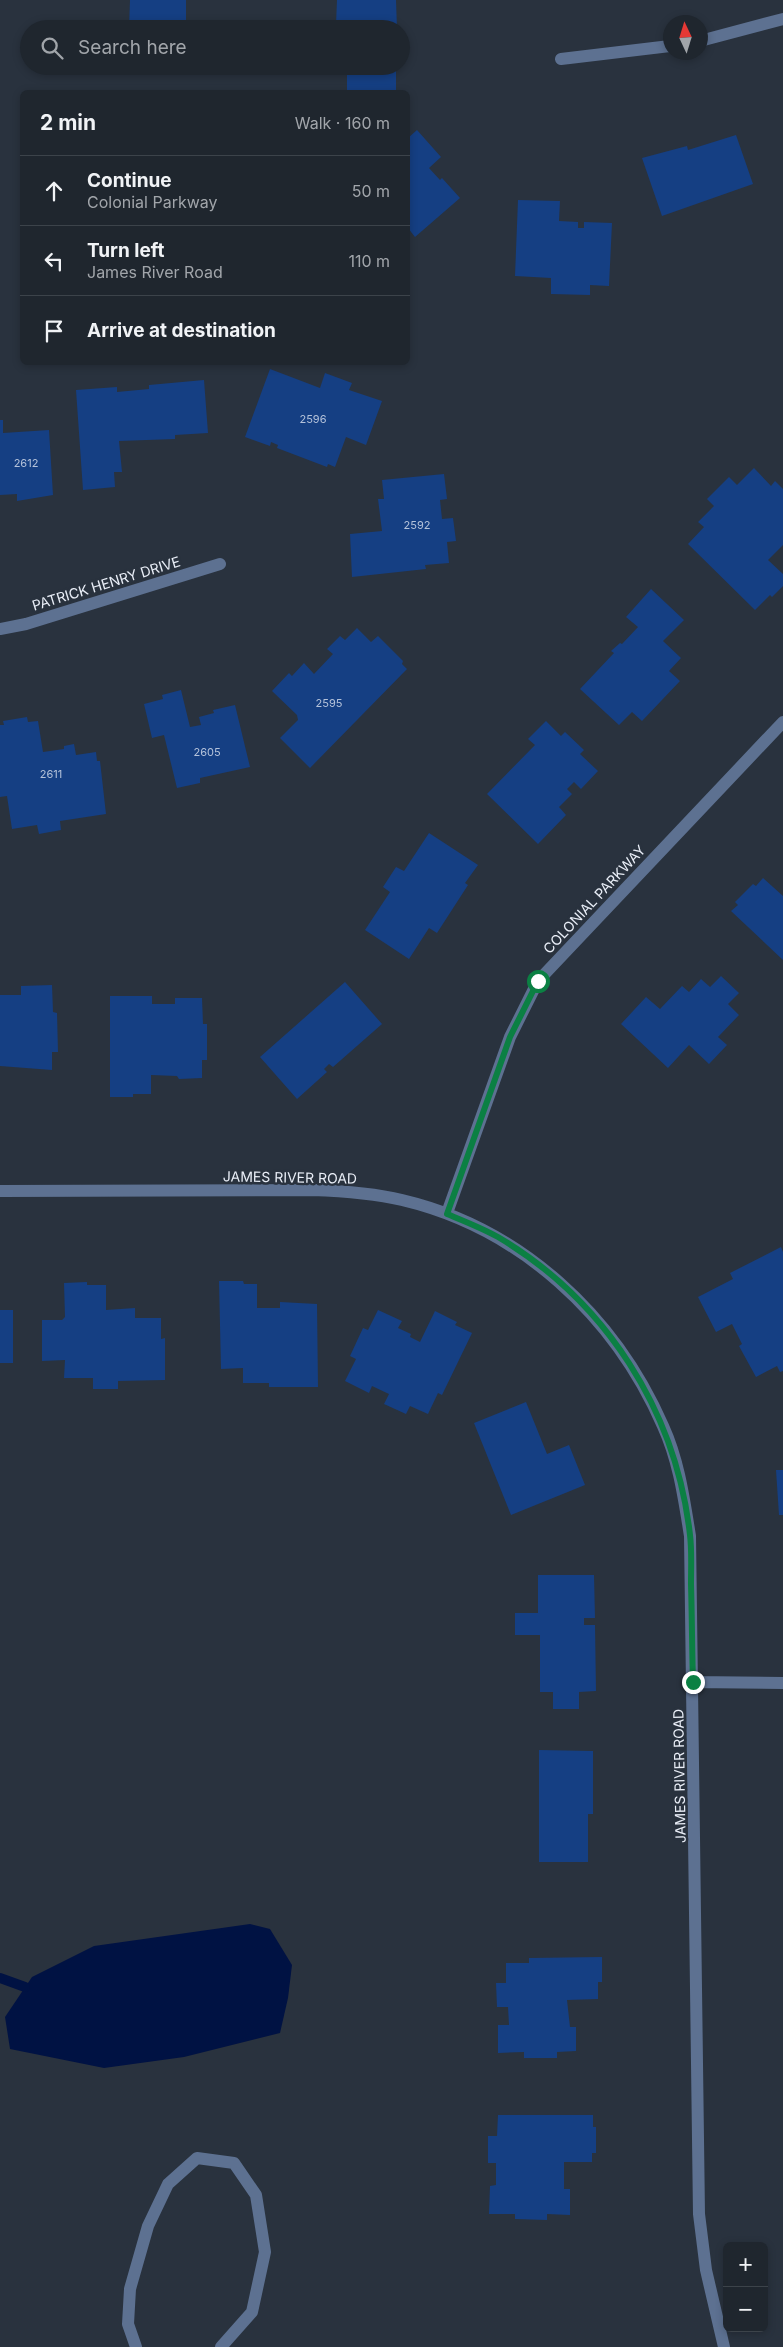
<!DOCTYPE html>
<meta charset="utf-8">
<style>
:root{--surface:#1f262e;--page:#272e36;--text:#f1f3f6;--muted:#a1a5aa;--line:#3c434a}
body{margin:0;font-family:Inter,sans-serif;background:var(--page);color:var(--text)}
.controls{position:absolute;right:15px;bottom:15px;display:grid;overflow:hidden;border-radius:8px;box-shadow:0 2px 8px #0003}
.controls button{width:45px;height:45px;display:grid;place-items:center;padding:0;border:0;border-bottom:1px solid var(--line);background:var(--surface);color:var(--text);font:25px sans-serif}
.compass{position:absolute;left:663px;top:15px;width:45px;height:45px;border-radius:50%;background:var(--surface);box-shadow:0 2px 8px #0003;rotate:356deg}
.stop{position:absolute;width:15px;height:15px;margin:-11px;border:4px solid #0b8043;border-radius:50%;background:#fff}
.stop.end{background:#0b8043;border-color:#fff;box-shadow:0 1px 5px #0008}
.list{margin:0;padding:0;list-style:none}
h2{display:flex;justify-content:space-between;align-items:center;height:65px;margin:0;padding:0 20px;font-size:21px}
h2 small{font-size:16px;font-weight:400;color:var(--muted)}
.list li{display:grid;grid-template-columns:32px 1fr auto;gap:15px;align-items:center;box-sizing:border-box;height:70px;padding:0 20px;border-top:1px solid var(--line)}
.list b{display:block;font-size:19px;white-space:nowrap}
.list p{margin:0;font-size:16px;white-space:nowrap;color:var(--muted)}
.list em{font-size:16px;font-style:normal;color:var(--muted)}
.icon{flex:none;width:28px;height:28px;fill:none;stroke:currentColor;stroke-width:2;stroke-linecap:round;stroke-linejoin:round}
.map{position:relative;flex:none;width:783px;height:2347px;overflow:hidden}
.search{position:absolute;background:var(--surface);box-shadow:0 2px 8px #0003;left:20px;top:20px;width:390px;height:55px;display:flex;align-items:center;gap:12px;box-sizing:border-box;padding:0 18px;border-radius:28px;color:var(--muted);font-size:19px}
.panel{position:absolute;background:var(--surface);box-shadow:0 2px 8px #0003;left:20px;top:90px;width:390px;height:275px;border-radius:8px}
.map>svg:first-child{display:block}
.water{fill:#001243}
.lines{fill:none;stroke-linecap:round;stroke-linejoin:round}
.stream{stroke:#001243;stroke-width:10}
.building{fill:#153f83}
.lane{stroke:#5d7191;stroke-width:12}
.street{stroke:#5d7191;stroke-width:12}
.route{stroke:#0b8043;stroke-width:6}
.labels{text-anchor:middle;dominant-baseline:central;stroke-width:5;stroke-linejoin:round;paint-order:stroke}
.number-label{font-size:11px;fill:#b4c2da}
.street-label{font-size:14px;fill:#e9eef7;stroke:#29323e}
</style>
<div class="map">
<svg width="783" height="2347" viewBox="0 0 783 2347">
<rect width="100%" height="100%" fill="#29323e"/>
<path class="water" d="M250,1924L270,1929L292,1965L288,1998L280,2033L184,2057L104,2068L10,2049L5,2017L32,1977L94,1946Z"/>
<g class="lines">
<path class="stream" d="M0,1978L25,1987"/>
</g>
<path class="building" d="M130,0H186V29H129Z
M337,0H396L397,29H344V25H336Z
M131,66H185V70L131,69Z
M347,66H396V91L347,90Z
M417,130L441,157L429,168L440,180L442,178L460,198L415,237L408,228V138Z
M736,135L753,184L662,216L642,158L687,146L688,150Z
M518,200L560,201L559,221L578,222V228H584V222L612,223L609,286L590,285V295L551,294V278L515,276Z
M270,369L320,388L325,373L352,383L349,390L382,401L366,445L346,437L335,467L328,464L327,467L277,448L278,445L271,442L270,446L245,437Z
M204,380L208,433L175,435V439L119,441L122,472H114L115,487L83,490L76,390L117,387V392L149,389V385Z
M0,420H3V433L49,430L53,495L17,501V494L0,495Z
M754,468L771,486L775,481L783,489V545L768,560L783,574V586L772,597L770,595L755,610L688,544L704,527L698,522L714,506L707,499L729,477L737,485Z
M444,474L447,499L440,500L442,519L453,518L456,541L447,542L449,563L425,565L426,569L352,577L350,534L382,531L378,499H384L382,480Z
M651,589L684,620L663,641L681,658L669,671L680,681L642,721L632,712L619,725L580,689L614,653L611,651L620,643L622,644L638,627L626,617Z
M357,628L371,642L378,636L403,661L402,664L407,669L310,768L280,738L298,720L297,715L272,691L289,673L292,676L304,663L314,674L333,654L327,649L340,636L345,640Z
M181,690L190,727L201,725L199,717L214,713L213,710L235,705L250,767L200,778V783L177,788L164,735L152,738L144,704L163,699L162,695Z
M27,717L28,722L38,721L43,752L64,749V746L74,744L76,755L96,752L97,761H100L106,814L60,821L61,830L39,834L37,825L12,829L7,796L0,797V725H4L3,721Z
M546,721L561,736L565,732L584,750L580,754L598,771L581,789L574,782L567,789L572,794L559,807L566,815L538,844L487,794L535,745L528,739Z
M429,833L478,865L465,883L468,885L437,933L429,928L409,959L365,930L390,892L383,887L396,867L404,871Z
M763,878L783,896V960L731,911L738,905L735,902L753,884L756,886Z
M721,976L739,993L728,1004L739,1015L718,1037L727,1045L709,1064L689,1045L668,1068L621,1024L646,997L660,1009L682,986L689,992L701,979L710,987Z
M345,982L382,1024L333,1067L329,1064L324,1069L327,1072L297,1099L260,1057Z
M52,985L53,1012L57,1013L58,1052H52V1070L0,1066V995H21V986Z
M110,996H152V1004H175V998H202L203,1024H207V1060H202V1078L179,1079L177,1076L151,1075V1094H133V1097H110Z
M781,1247L783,1252V1371L780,1372L777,1366L756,1377L739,1346L742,1344L732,1324L716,1332L698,1297L733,1279L730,1273Z
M219,1281H243L244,1284H257V1308H280V1302L317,1304L318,1387H269V1383H243V1368L221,1369Z
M87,1282V1285H106V1310L135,1308V1318H161V1339L165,1338V1380L118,1381V1389H93V1378H64L65,1360L42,1361V1320H62L65,1317L64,1283Z
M0,1310H13V1363H0Z
M378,1310L402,1321L398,1328L411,1334L410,1337L420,1342L435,1311L457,1322L455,1325L472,1333L442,1395L438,1393L428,1414L410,1406L406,1414L384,1404L389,1394L372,1386L369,1393L345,1381L356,1359L350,1356L363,1328L368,1330Z
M526,1402L547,1454L569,1445L585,1485L511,1515L474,1423Z
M776,1470H783V1515H779Z
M538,1575H594L595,1618H584V1625H595L596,1691L579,1692V1709H553V1692H540V1635H515V1613H538Z
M539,1750L593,1751V1814H588V1862H539Z
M602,1957V1982H598V1999L567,2000L570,2027H576V2051L557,2052V2058H524V2052L498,2053V2025H509L508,2007H497L496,1983H506V1963H529V1958Z
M498,2115H593V2127H596V2153H592V2162H564V2189H570V2215L547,2214V2220L515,2219V2214H489L490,2186L496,2185V2163H488V2136H497Z"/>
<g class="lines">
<path class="lane" d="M136,2347L128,2324L130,2289L148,2226L168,2184L197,2158L234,2163L256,2195L265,2252L252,2312L221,2347"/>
<path class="street" d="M700,41L783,19
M561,59L670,46
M0,629L26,624L220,564
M0,1191L312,1190C342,1191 373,1193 402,1200C521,1228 615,1316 663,1426C679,1461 684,1499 690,1536L699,2214L706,2270L724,2347
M447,1213L510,1037L538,981L783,722
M693,1682L783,1683"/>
</g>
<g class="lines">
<path class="route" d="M538,981L510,1037L447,1214C464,1221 482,1228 498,1237C606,1301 676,1411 690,1535C692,1551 691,1568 691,1584C692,1617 692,1650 693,1682"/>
</g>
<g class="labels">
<g class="number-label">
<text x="313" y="419">2596</text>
<text x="26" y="463">2612</text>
<text x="417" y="525">2592</text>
<text x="329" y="703">2595</text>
<text x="207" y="752">2605</text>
<text x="51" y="774">2611</text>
</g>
<g class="street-label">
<text transform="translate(106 583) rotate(-17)">PATRICK HENRY DRIVE</text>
<text transform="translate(594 899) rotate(-47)">COLONIAL PARKWAY</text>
<text transform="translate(290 1177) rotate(1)">JAMES RIVER ROAD</text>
<text transform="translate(679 1776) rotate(-91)">JAMES RIVER ROAD</text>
</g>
</g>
</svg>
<div class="controls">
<button>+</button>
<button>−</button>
</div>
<svg class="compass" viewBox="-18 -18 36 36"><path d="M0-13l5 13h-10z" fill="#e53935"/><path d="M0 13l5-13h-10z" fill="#a1a5aa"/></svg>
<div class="stop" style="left:538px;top:981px"></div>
<div class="stop end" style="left:693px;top:1682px"></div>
<div class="search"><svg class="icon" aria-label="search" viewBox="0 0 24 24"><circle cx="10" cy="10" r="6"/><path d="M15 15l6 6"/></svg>Search here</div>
<section class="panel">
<h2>2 min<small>Walk · 160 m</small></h2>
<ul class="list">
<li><svg class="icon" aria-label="ahead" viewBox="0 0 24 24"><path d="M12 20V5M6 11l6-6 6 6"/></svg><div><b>Continue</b><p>Colonial Parkway</p></div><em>50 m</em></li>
<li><svg class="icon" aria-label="left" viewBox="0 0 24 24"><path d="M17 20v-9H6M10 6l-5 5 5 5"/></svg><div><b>Turn left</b><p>James River Road</p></div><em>110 m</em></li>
<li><svg class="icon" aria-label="arrive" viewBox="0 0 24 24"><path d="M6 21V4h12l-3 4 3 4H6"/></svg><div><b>Arrive at destination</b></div></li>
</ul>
</section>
</div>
